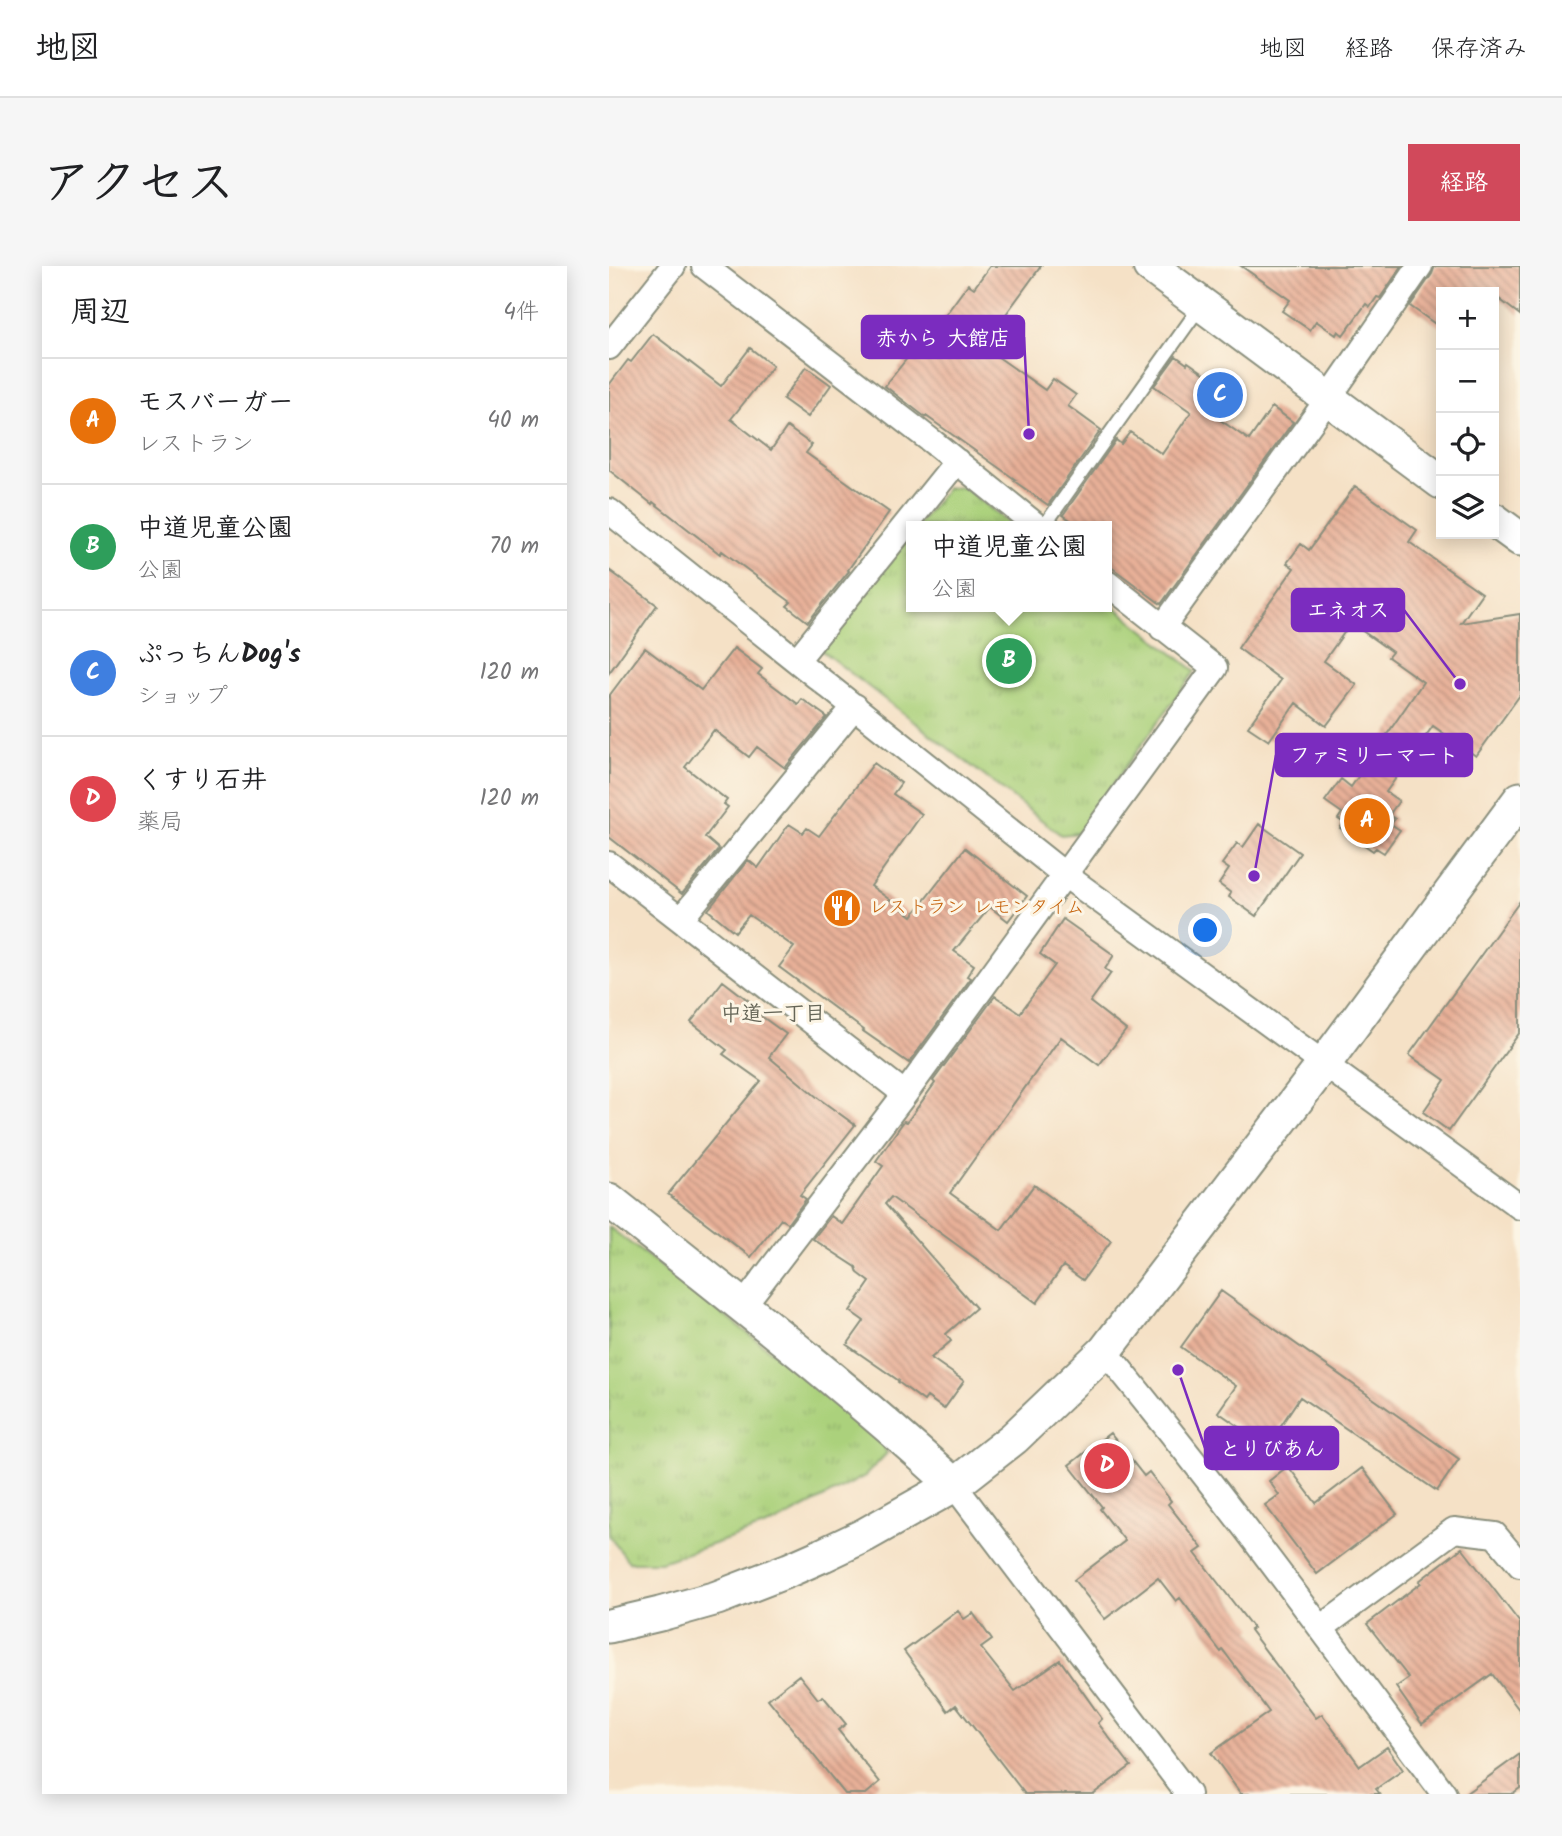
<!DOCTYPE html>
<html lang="ja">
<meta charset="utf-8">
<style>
:root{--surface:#fff;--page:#f6f6f6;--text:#202124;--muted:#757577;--line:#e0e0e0;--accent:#d1495b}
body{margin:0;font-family:Kalam,"Klee One",sans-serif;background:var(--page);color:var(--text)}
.controls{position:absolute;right:21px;top:21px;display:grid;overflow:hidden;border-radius:0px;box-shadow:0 4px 18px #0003}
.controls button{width:63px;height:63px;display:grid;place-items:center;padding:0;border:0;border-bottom:2px solid var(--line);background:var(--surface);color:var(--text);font:35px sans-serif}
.you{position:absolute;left:597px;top:665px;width:24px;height:24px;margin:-18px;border:5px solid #fff;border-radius:50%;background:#1a73e8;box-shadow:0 0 0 10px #1a73e833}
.badge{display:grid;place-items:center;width:46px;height:46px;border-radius:50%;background:var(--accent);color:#fff;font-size:23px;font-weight:700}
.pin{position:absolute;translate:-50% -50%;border:4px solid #fff;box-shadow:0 2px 7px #0006}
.popup{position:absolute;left:297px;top:255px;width:206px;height:91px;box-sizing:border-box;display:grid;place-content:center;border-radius:0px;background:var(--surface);filter:drop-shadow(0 2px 5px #0005);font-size:23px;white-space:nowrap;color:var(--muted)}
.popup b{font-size:26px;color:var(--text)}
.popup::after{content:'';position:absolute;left:50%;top:100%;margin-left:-14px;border:14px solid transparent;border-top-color:var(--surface)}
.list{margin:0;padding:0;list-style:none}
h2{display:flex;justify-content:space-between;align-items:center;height:91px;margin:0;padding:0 28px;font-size:30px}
h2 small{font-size:23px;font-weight:400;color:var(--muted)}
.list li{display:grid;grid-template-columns:46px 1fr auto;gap:21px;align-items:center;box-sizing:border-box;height:126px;padding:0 28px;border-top:2px solid var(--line)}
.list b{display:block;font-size:26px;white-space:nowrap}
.list p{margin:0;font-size:23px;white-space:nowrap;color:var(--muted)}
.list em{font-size:23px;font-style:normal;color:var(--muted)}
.icon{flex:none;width:38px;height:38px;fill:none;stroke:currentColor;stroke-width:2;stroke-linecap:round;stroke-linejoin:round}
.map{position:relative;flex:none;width:911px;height:1528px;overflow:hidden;border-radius:0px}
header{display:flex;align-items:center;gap:42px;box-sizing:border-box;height:98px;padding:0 35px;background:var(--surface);border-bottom:2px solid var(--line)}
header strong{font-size:33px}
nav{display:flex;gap:38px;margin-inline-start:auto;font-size:24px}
.intro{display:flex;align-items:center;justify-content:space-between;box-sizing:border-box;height:168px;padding:0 42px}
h1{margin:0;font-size:49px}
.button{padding:18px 32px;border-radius:0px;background:var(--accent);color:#fff;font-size:24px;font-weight:700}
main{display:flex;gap:42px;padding:0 42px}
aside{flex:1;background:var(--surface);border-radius:0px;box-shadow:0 4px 18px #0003}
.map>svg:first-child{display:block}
.grass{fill:url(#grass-tufts);stroke:#658758;stroke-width:2}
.building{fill:url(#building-back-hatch)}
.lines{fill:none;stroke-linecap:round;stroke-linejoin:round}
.lane-casing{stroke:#8a8f7d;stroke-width:16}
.street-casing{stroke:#8a8f7d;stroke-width:28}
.secondary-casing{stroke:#8a8f7d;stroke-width:37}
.lane{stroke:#fff;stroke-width:12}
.street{stroke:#fff;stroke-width:24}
.secondary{stroke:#fff;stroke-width:33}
.labels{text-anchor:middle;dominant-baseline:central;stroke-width:6;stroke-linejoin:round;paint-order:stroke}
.food-label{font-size:19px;fill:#c56008;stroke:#fcf5e5;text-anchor:start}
.neighbourhood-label{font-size:21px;font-weight:bold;fill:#656557;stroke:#fcf5e5}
.leader{fill:none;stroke:#7b2cbf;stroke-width:2.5}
.callout-dot{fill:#7b2cbf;stroke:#fcf5e5;stroke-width:2.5}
.callout{fill:#7b2cbf;stroke:#7b2cbf;stroke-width:2.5}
.callout-label{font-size:21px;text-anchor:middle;font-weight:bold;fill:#fff}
</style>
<header>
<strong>地図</strong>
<nav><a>地図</a><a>経路</a><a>保存済み</a></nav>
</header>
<div class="intro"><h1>アクセス</h1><a class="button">経路</a></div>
<main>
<aside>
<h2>周辺<small>4件</small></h2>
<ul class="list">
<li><span class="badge" style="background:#e8710a">A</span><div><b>モスバーガー</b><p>レストラン</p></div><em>40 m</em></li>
<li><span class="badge" style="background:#2e9e5b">B</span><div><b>中道児童公園</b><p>公園</p></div><em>70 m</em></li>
<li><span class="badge" style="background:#3f7fe0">C</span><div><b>ぷっちんDog's</b><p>ショップ</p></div><em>120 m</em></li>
<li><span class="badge" style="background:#e0444e">D</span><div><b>くすり石井</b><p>薬局</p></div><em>120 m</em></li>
</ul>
</aside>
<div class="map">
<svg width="911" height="1528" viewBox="0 0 911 1528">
<defs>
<pattern id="grass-tufts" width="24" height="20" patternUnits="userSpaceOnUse" patternTransform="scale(1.75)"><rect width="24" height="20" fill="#abd17c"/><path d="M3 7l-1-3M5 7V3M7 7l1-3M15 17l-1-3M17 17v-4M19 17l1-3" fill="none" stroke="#93b46c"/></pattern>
<pattern id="building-back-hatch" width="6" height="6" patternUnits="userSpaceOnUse" patternTransform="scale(1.75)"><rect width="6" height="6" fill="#e8b098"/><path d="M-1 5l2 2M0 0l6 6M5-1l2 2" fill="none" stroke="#bb907d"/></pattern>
</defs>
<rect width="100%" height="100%" fill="#fcf5e5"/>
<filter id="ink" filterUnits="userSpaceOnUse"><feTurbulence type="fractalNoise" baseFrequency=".0143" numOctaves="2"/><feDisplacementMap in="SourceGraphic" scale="14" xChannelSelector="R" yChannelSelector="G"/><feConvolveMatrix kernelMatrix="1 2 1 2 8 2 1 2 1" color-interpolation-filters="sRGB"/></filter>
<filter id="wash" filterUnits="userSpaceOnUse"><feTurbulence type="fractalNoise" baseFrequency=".00686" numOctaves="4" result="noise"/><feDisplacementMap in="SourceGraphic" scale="28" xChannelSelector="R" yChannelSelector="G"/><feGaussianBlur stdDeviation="1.57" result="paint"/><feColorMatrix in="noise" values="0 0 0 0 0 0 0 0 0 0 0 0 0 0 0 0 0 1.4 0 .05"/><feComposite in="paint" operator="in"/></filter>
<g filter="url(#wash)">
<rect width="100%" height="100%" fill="#f5e1c6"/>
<path class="grass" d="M354,221L404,260H308L338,222Z
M302,268V341H498V335L586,405L469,567L452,569L212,384Z
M0,961L264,1163L278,1187L256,1210L166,1257L52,1296H20L0,1270Z"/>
<g id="blocks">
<path class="building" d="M381,0H432L392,55L395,56L375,81L436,124L444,113L467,129L459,140L492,164L439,239L405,215L407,214L317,150L316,151L276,120L315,71L316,72L329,53L332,55L359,18L365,22Z
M632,0H793L771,32L768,31L761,41L757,38L734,69L729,65L727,69L707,55L701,64L673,45L681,34Z
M826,0H911V49L885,29V26H832V62L801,40L823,8Z
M44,68L112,120L141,82L164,100L122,153L162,184L178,161L203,179L197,187L280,246L239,304L240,305L199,356L178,340L182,336L113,285L111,288L44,236L43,238L0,204V119L19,94L22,96Z
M567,90L578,98L579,96L599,110L597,114L608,121L594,142L640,174L663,141L684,156L552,338L498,298V260H470L454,249L507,174L512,178L521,166L553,188L582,146L545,120Z
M197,101L222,119L199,151L174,133Z
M746,220L808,264L800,276L873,327L852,357L911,348V429L867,490L824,460L777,526L790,535L780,549L786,553L782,558L791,564L775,587L767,582L764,585L731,562L735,557L729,553L733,547L716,535L732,513L742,521L814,416L779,391L783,386L742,357L715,395L748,419L717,460L687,437L660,475L639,461L672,414L629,382L685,302L678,297L692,278L700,284Z
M0,304L48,339L0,407Z
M36,382L92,424L125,382L153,403L149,408L189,438L193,433L218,451L176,502L148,481L140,491L105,464L76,501L118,534L115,538L119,541L96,571L110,583L73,628L0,571V430Z
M265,497L292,517L284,528L313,548L262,620L303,650L356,582L418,630L399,655L381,641L345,685L365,699L358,710L362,712L300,797L254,765L255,764L170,701L185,681L140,649L126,666L99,644L139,594L149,602L180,558L194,567L198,562L210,570Z
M650,558L691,587L647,650L620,631L622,627L610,618L620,603L613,598L628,577L634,581Z
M911,635V766L840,865L814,846L836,814L800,789Z
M454,653L505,689L496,703L502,707L481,736L517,764L490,799L452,771L341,927L392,964L425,919L502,975L474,1014L454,1000L428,1037L282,931L276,938L367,1042L337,1068L342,1075L322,1092L355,1115L335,1143L318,1131L315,1135L289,1116L290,1115L238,1079L255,1055L241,1045L261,1016L249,1007L247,1001L204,973L222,950L233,958L274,900L267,895L295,855L298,856L326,817L324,815L386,730L411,747L446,699L431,688Z
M114,715L144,738L141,742L177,768L160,791L209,832L246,859L191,929L197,933L179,957L172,953L142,991L59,928L152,815L114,788L118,784L82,756Z
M612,1025L850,1193L828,1225L691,1131L658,1180L609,1146L627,1120L572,1081Z
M501,1167L535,1210L540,1206L562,1235L559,1238L593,1282L586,1287L644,1362L641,1364L707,1452L713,1448L751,1500L778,1481L794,1504L767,1523L771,1528H632L602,1487L660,1446L614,1384L612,1386L571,1332L567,1335L549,1312L496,1353L465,1314L516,1275L491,1243L493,1241L460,1199Z
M679,1200L707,1237L753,1202L788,1248L708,1308L656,1239L670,1229L660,1215Z
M853,1282L911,1357V1445L883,1408L813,1458L787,1421L800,1412L758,1358L812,1317L810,1315Z
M349,1345L355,1353L364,1347L383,1374L372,1382L406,1425L451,1394L493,1453L489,1457L522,1500L484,1528H416L347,1439L339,1445L295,1385Z
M190,1409L209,1433L214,1430L237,1458L229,1464L271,1516L257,1528H236L159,1433Z
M911,1488V1522L903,1528H856Z"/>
</g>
</g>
<g filter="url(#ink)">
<use href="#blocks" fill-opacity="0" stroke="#8a8f7d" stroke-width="2"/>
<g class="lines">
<defs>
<path id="lane" d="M435,260L593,38"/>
<path id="street" d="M95,0L325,177L428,260
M0,81L64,0
M0,245L456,609L911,941
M553,362L719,133L811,0
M188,394L348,195
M0,598L296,828
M72,653L246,440
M134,1040L296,828L606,402L498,317
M496,1085C615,1229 724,1379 835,1528
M345,1219L579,1528
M712,1362L845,1264L886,1269L911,1299"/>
<path id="secondary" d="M541,0L832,216
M885,254L911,273
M0,934C117,1027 235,1118 345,1219
M0,1360L51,1348L108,1332L180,1304L214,1289L256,1269L345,1219L405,1172L496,1085L715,798L911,533"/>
</defs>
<use href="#lane" class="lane-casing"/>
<use href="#street" class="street-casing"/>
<use href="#secondary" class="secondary-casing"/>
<use href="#lane" class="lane"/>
<use href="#street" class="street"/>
<use href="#secondary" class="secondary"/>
</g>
</g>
<defs>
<symbol id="restaurant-disc" viewBox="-11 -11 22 22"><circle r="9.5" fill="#e8710a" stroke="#fcf5e5"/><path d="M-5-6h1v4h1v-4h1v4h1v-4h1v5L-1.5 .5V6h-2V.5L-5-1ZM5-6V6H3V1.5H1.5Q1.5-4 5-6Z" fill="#fff"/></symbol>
</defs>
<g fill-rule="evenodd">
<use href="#restaurant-disc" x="211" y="620" width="44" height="44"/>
</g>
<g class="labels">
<g class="food-label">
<text x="260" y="642">レストラン レモンタイム</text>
</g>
<g class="neighbourhood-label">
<text x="164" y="748">中道一丁目</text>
</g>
</g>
<path class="leader" d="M420 168L415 71M851 418L795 344M645 610L667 489M569 1104L596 1182"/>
<g class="callout-dot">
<circle cx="420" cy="168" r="7"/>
<circle cx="851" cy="418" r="7"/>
<circle cx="645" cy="610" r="7"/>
<circle cx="569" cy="1104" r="7"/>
</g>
<g class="callout">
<rect x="253" y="50" width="162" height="42" rx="7"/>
<rect x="683" y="323" width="112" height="42" rx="7"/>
<rect x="667" y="468" width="196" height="42" rx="7"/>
<rect x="596" y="1161" width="133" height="42" rx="7"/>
</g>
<g class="callout-label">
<text x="334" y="79">赤から 大館店</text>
<text x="739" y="351">エネオス</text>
<text x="765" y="496">ファミリーマート</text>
<text x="663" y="1190">とりびあん</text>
</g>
</svg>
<div class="controls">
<button>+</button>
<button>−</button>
<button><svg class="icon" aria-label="locate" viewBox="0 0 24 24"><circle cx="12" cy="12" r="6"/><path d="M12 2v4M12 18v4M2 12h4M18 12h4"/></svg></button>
<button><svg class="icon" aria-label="layers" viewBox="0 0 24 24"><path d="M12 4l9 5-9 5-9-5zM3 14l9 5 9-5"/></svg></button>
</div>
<div class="you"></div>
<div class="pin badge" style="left:758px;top:555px;background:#e8710a">A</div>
<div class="pin badge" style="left:400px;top:395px;background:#2e9e5b">B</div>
<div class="popup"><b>中道児童公園</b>公園</div>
<div class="pin badge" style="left:611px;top:129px;background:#3f7fe0">C</div>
<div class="pin badge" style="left:498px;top:1200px;background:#e0444e">D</div>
</div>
</main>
